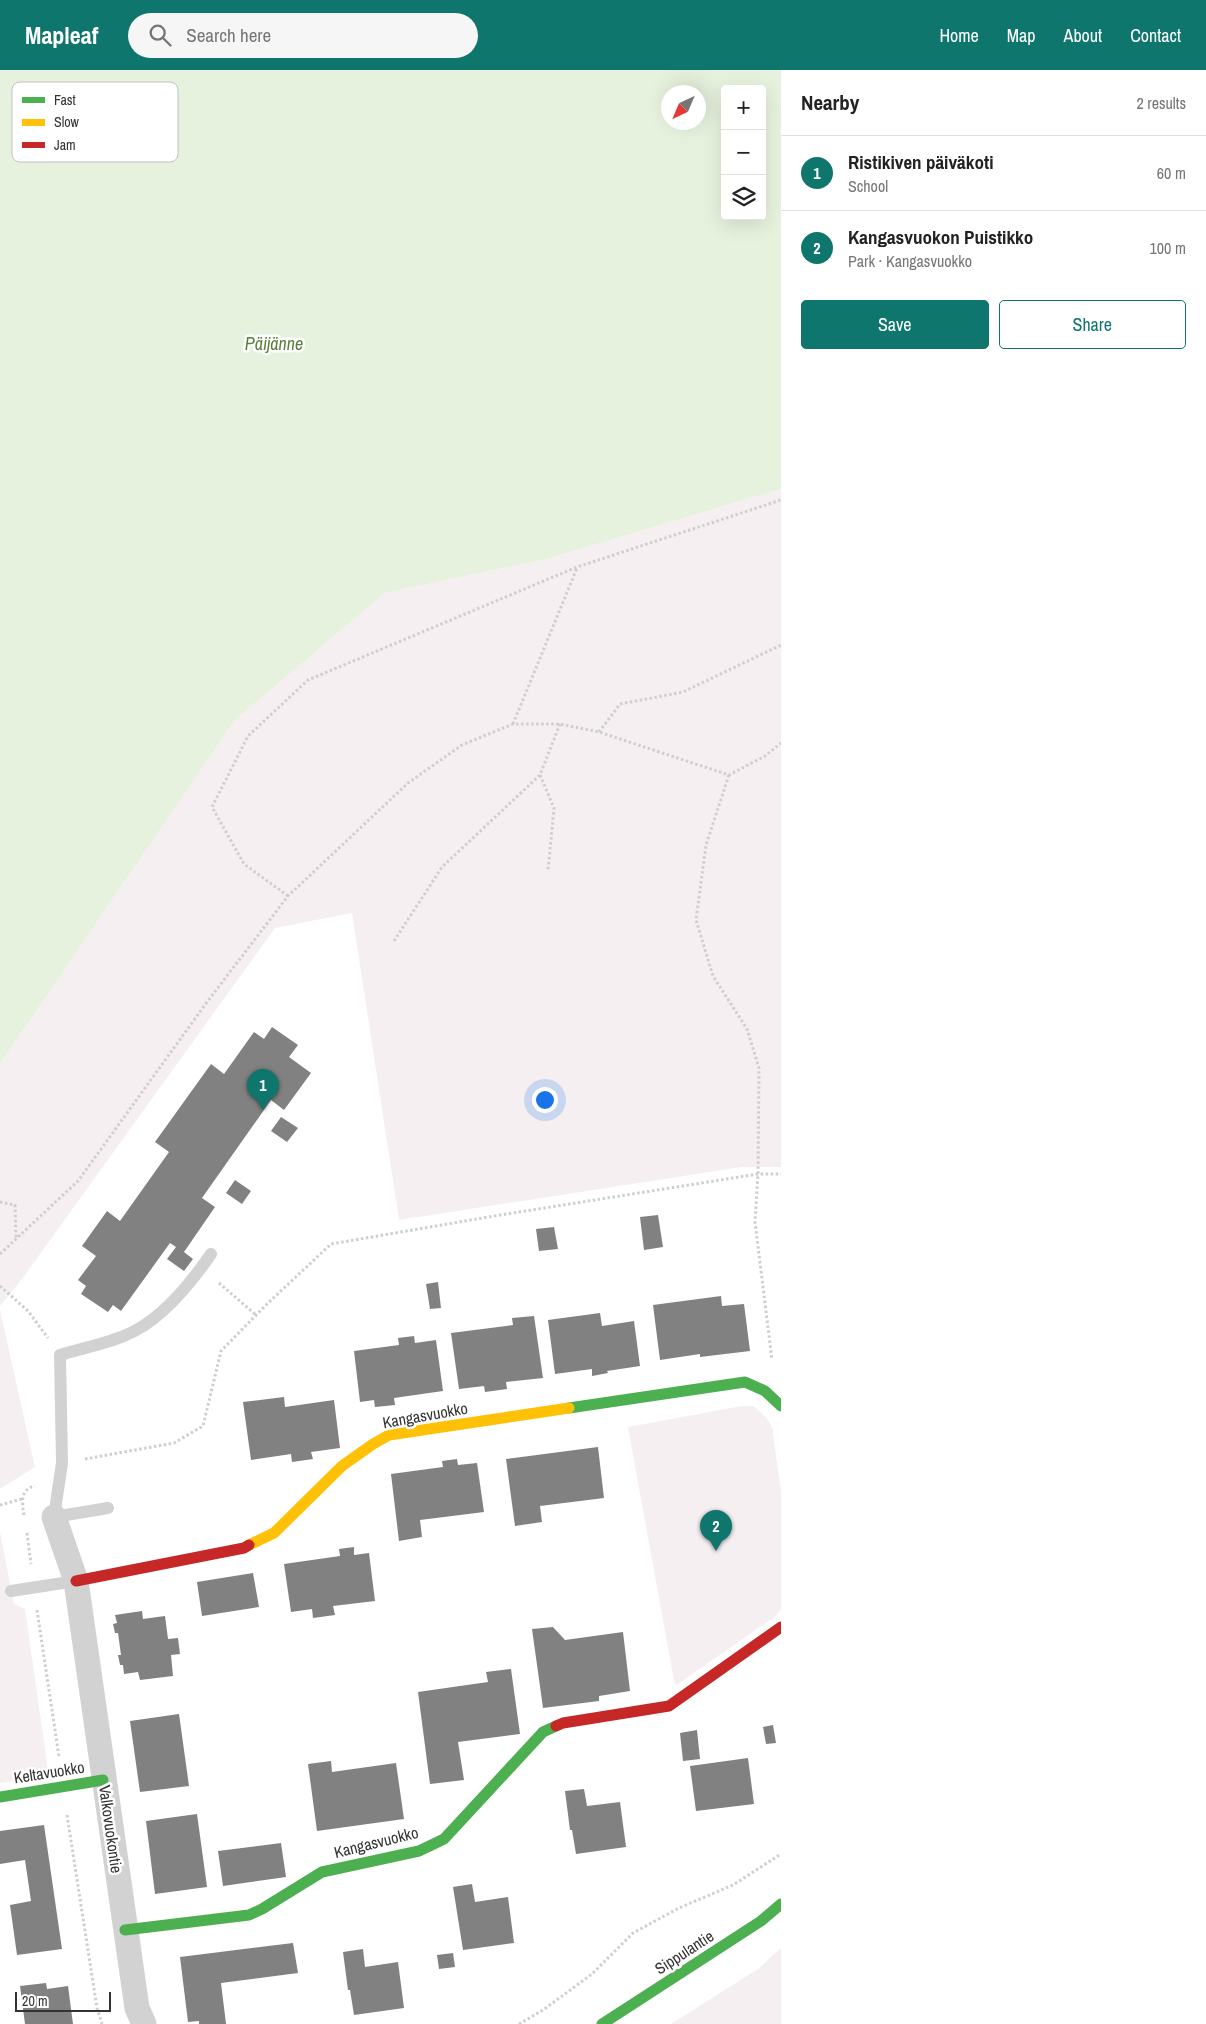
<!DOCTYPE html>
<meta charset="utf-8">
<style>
:root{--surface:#fff;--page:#f6f6f6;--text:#222;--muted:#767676;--line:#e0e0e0;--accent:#0f766e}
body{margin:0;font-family:"Archivo Narrow",sans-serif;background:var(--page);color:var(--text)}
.controls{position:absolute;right:15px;top:15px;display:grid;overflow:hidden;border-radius:5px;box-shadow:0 5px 20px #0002}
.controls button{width:45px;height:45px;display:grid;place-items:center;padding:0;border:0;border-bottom:1px solid var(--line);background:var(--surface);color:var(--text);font:25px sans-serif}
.compass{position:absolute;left:661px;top:15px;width:45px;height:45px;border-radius:50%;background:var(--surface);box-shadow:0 5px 20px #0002;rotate:224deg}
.scale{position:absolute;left:15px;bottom:12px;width:96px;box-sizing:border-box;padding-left:5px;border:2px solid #333;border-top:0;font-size:14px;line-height:18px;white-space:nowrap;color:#333;-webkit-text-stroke:4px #fff;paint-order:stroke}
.you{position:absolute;left:544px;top:1029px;width:18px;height:18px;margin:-12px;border:4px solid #fff;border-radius:50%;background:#1a73e8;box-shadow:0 0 0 8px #1a73e833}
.badge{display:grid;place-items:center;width:32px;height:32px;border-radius:50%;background:var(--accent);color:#fff;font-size:16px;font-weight:700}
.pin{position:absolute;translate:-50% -41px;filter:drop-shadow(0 1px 2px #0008)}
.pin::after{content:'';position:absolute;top:26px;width:18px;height:15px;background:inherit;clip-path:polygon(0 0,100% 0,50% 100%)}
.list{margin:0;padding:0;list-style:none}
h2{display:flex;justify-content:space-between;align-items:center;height:65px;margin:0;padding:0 20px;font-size:21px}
h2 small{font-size:16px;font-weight:400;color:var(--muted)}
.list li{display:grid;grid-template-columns:32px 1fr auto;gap:15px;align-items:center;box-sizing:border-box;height:75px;padding:0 20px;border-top:1px solid var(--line)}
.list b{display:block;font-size:19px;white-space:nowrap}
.list p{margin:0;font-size:16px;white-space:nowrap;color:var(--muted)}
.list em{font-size:16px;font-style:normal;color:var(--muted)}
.actions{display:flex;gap:10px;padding:15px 20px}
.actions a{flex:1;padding:11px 0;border:1px solid var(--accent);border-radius:5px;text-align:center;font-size:18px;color:var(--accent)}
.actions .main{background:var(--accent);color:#fff}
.icon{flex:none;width:28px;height:28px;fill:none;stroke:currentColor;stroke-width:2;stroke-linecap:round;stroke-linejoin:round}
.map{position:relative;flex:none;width:781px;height:1954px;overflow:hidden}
header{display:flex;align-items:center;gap:30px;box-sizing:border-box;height:70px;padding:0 25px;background:var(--accent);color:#fff}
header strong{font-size:24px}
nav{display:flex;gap:28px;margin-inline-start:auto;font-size:18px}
.search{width:350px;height:45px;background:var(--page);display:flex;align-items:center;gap:12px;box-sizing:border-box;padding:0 18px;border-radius:28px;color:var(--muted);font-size:19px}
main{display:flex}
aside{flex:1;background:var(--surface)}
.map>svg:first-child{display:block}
.green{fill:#f6eff2}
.water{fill:#e7f2de;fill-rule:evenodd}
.building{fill:#818181}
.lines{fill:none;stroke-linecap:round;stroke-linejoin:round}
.path{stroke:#cfcfcf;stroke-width:3;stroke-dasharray:2.5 2.5;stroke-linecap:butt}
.lane{stroke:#d2d2d2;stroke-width:12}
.street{stroke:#d2d2d2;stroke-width:25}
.fast{stroke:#4caf50;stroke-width:11}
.slow{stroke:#ffc107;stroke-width:11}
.jam{stroke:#c62828;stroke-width:11}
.labels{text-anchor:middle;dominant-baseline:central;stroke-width:5;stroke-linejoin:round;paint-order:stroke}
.street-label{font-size:16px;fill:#333;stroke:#fff}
.water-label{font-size:18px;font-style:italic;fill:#5a7e3c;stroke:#fff}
.key{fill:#fff;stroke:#c2c2c2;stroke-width:1}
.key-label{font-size:14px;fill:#333}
</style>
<header>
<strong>Mapleaf</strong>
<div class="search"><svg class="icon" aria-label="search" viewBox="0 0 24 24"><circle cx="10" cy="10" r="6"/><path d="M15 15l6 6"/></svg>Search here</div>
<nav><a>Home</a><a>Map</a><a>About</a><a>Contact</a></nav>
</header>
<main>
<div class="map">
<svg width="781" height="1954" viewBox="0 0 781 1954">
<rect width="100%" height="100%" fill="#fff"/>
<path class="green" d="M781,419V1097H742L399,1150L352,843L275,858L22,1209L0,1236V994L235,650L385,523L547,489Z
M0,1240L35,1397L0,1419Z
M742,1336H753L765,1346L772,1357L781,1421V1540L776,1546L675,1616L628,1357Z
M0,1462L14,1534L25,1539L49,1707L0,1713Z
M781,1878V1954H671L758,1899Z"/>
<path class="water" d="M0,0H781V419L547,489L385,523L235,650L0,994ZM725,19H762V146H725ZM668,22H698V52H668Z"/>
<path class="building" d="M272,957L298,975L289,987L311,1003L284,1040L271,1030L202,1128L215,1137L184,1182L193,1189L184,1201L167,1189L176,1177L170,1173L121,1241L113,1235L108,1242L81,1224L86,1216L78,1210L96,1186L82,1176L107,1141L120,1151L169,1082L155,1072L211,994L224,1004L254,962L264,969Z
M281,1047L298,1058L287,1072L271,1061Z
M235,1110L251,1121L242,1134L226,1123Z
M658,1145L663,1177L644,1180L640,1147Z
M554,1157L558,1179L539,1181L536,1159Z
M438,1212L441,1238L430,1239L426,1214Z
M721,1226L722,1236L744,1234L750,1281L700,1287V1284L660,1290L653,1235Z
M600,1243L602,1256L634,1251L640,1296L607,1301L608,1303L592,1306V1299L555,1304L548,1250Z
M534,1246L543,1308L506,1312L507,1319L485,1322L484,1316L459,1319L451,1263L513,1255L512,1248Z
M414,1266L415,1273L436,1270L443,1321L394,1328L395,1335L375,1337L374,1330L360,1332L354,1281L399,1275L398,1268Z
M284,1327L285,1337L334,1330L340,1378L311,1382L313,1389L292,1392L291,1384L251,1390L243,1332Z
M598,1377L604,1428L540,1436L542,1452L515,1456L506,1389Z
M457,1389L458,1395L477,1393L484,1442L420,1450L422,1467L399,1471L391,1404L443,1397L442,1391Z
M354,1477V1485L369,1483L375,1531L333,1536L335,1545L313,1548L312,1539L291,1542L284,1494L340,1486L339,1479Z
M253,1503L259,1537L202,1546L197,1512Z
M142,1541L143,1549L165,1546L168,1569L178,1568L180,1584L171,1585L173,1606L140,1610L138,1602L124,1604L123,1595H120L118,1585H121L118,1563H115L113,1554L117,1553L115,1545Z
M553,1557L565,1570L623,1562L630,1621L599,1626V1631L543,1638L532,1559Z
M511,1599L520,1664L458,1672L464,1710L430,1714L418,1622L488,1612L486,1602Z
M179,1644L189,1716L140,1722L130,1651Z
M773,1655L776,1673L766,1674L763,1657Z
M697,1660L700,1689L683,1691L680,1663Z
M748,1688L754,1734L696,1741L690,1696Z
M331,1691L332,1702L396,1693L404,1749L317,1761L308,1694Z
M584,1719L587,1736L620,1732L626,1777L576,1784L572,1760H570L565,1721Z
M197,1744L207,1817L155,1824L146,1751Z
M44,1755L62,1879L17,1885L10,1835L31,1831L25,1790L0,1794V1761Z
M281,1773L286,1807L223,1816L218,1781Z
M472,1814L475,1832L508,1827L514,1873L463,1880L453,1817Z
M293,1873L298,1903L221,1913L226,1954H199V1951L188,1952L180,1887Z
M363,1879L365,1897L398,1892L404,1938L354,1945L350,1920H348L343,1882Z
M453,1883L455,1897L439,1899L437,1885Z
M46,1913L47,1919L68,1916L73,1954H25L20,1916Z"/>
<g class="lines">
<path class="path" d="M513,654L577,498
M599,662L620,634L683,622L781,575
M540,705L554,738L548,801
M729,705L706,775L696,850L713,906L747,959L759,998L758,1104L755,1152L772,1290
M288,826L244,794L212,737L248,666L308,610L577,497L781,430
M394,871L442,797L540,705L560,654
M0,1132L15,1135L16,1169
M0,1184L78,1111L207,932L288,826L408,713L462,675L513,654H560L599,662L729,705L765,686L781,673
M219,1213L256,1245
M0,1216L28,1241L48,1268
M85,1389L174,1373L203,1356L221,1281L267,1234L331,1174L494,1146L758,1104H781
M0,1435L22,1429
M24,1445C22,1433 20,1419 35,1416
M27,1463L31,1494
M37,1540L59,1687
M67,1745L97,1938L102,1954
M519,1954L543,1940L592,1904L633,1863L679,1838L733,1815L781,1784"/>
<path class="lane" d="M108,1438L54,1447L62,1393L60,1285C82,1278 106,1274 126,1265C161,1251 191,1213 211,1184
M11,1521L76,1511"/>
<path class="street" d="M54,1447L76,1511L137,1938L144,1954"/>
<path class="fast" d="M569,1338L745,1312L765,1321L781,1336
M0,1727L103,1710
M125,1860L249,1845L262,1839L322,1802L419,1781L444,1769L543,1662L556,1656
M602,1954L761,1851L781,1834"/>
<path class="slow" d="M249,1475L274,1463L342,1396L373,1374L389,1365L569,1338"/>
<path class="jam" d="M76,1511L244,1478L249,1475
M556,1656L563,1653L669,1636L781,1557"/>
</g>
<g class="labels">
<g class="street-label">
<text transform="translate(425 1345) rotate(-10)">Kangasvuokko</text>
<text transform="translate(49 1702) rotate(-9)">Keltavuokko</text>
<text transform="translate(111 1759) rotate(82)">Valkovuokontie</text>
<text transform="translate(376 1772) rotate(-14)">Kangasvuokko</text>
<text transform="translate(684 1882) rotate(-33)">Sippulantie</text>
</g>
<g class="water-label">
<text x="274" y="273">Päijänne</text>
</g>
</g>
<rect x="12" y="12" width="166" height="80" rx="8" class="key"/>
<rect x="22" y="27" width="23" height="6" fill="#4caf50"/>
<rect x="22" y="49" width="23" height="7" fill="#ffc107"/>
<rect x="22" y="72" width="23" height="6" fill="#c62828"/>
<g class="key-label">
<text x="54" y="35">Fast</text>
<text x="54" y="57">Slow</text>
<text x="54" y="80">Jam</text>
</g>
</svg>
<div class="controls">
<button>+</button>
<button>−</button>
<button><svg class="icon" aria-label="layers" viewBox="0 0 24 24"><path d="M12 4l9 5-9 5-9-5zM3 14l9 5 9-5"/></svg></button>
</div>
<svg class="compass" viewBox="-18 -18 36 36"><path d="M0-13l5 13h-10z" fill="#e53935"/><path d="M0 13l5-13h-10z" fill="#767676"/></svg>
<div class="scale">20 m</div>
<div class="you"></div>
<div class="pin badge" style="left:263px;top:1040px">1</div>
<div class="pin badge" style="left:716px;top:1481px">2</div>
</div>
<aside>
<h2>Nearby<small>2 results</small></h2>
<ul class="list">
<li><span class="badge">1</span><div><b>Ristikiven päiväkoti</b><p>School</p></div><em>60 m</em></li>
<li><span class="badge">2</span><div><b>Kangasvuokon Puistikko</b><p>Park · Kangasvuokko</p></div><em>100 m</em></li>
</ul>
<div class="actions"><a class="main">Save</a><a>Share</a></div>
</aside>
</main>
